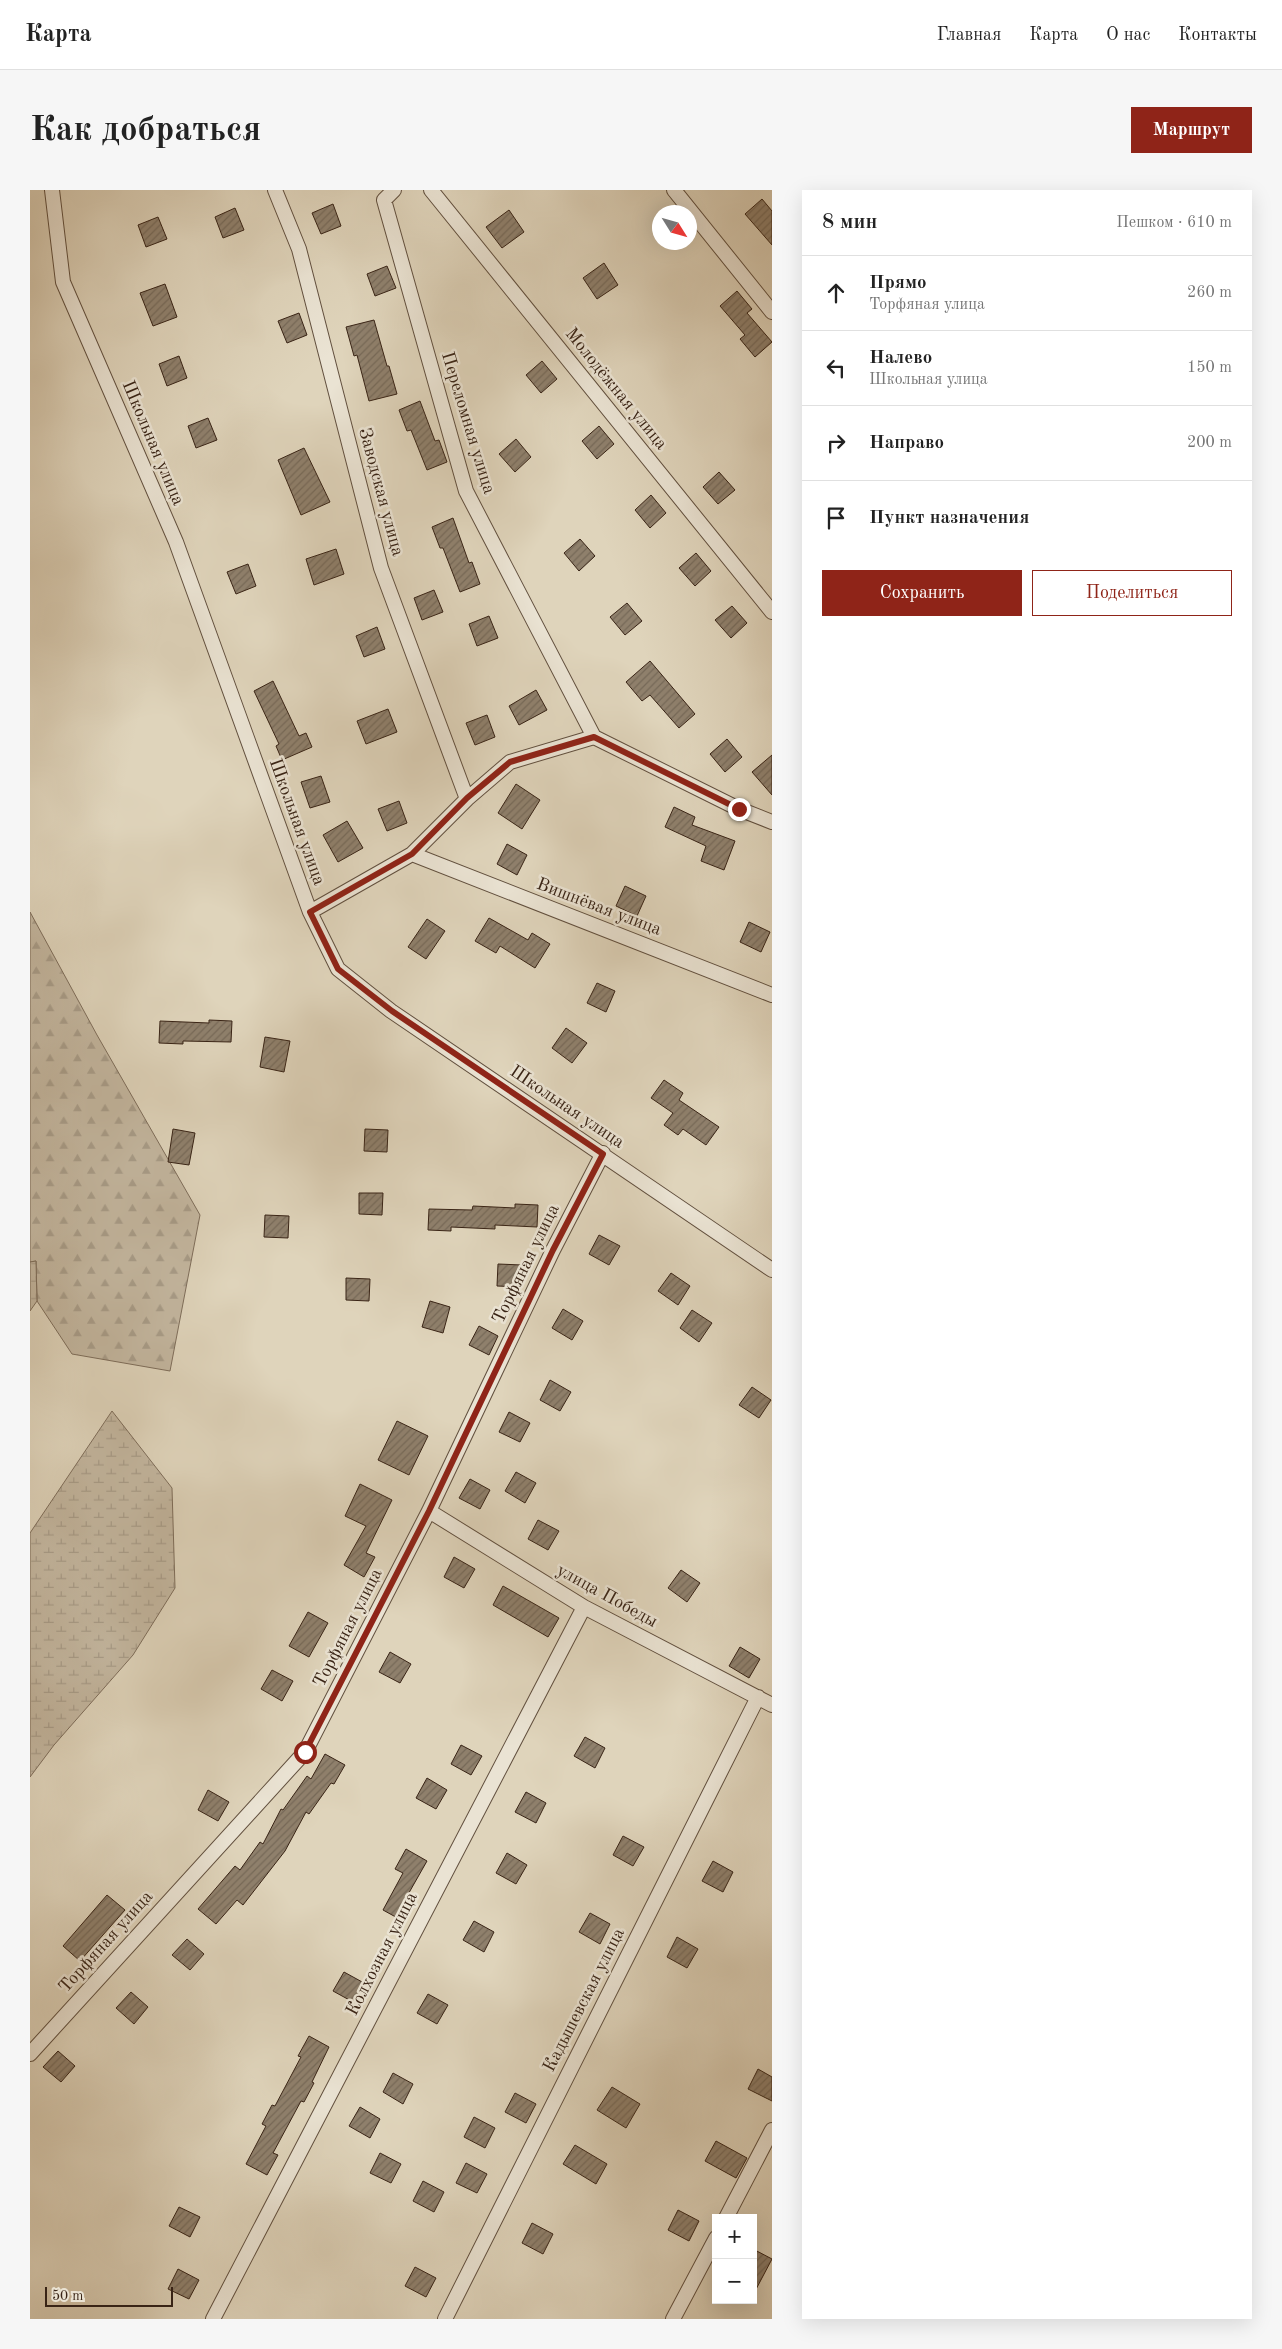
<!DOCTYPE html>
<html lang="ru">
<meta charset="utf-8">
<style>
:root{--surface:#fff;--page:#f6f6f6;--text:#222;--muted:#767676;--line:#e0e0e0;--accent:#8f2418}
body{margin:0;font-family:"Old Standard TT",serif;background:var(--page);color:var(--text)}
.controls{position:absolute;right:15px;bottom:15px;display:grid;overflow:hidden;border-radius:0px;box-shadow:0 5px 20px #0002}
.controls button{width:45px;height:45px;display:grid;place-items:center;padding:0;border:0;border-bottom:1px solid var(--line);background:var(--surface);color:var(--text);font:25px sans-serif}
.compass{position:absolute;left:622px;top:15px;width:45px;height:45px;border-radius:50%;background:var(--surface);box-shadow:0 5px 20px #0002;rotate:127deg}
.scale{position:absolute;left:15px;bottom:12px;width:128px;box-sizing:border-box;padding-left:5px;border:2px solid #392416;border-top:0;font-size:14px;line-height:18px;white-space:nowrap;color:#392416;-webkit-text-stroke:4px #eae3d3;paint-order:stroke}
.stop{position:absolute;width:15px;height:15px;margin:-11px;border:4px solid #8f2418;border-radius:50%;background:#fff}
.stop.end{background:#8f2418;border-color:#fff;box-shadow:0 1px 5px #0008}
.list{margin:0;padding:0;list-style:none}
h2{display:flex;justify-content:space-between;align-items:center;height:65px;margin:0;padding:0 20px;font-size:21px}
h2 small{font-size:16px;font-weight:400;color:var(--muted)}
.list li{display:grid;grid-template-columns:32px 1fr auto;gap:15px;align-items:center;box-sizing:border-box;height:75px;padding:0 20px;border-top:1px solid var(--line)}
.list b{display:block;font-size:19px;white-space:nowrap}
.list p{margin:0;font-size:16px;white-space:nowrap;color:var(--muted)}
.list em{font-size:16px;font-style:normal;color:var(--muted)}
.actions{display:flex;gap:10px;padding:15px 20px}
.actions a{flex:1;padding:11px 0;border:1px solid var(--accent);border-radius:0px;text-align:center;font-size:18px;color:var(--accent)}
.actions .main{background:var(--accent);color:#fff}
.icon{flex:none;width:28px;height:28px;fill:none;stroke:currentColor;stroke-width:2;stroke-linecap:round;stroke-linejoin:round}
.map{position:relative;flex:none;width:742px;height:2129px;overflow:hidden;border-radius:0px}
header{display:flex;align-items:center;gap:30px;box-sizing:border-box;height:70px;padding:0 25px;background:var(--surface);border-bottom:1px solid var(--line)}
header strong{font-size:24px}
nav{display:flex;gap:28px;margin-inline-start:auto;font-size:18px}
.intro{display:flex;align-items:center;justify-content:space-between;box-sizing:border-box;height:120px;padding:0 30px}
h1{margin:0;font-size:35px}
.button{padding:12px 22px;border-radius:0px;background:var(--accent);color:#fff;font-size:18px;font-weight:700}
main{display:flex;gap:30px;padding:0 30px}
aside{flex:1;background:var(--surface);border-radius:0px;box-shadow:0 5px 20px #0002}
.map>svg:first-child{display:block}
.forest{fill:url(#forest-firs);stroke:#7e6d5a}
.wetland{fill:url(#wetland-marsh);stroke:#7e6d5a}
.building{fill:url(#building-hatch);stroke:#392416}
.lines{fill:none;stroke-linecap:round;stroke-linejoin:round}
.street-casing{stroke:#62503f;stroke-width:16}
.street{stroke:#eae3d3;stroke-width:14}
.route{stroke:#8f2418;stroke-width:6}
.labels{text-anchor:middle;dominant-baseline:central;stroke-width:5;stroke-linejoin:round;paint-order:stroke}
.street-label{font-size:18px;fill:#392416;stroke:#eae3d3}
</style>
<header>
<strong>Карта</strong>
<nav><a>Главная</a><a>Карта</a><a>О нас</a><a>Контакты</a></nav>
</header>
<div class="intro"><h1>Как добраться</h1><a class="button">Маршрут</a></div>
<main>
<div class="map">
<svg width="742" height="2129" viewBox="0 0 742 2129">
<defs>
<pattern id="forest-firs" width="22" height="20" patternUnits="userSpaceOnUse" patternTransform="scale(1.25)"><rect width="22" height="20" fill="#c3b69f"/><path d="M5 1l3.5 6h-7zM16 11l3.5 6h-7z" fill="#a89c88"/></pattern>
<pattern id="wetland-marsh" width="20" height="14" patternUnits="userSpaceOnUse" patternTransform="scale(1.25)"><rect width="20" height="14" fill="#c3b69f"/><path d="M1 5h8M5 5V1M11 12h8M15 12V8" fill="none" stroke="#a89c88"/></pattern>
<pattern id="building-hatch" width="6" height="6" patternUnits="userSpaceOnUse" patternTransform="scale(1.25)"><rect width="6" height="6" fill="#8f806c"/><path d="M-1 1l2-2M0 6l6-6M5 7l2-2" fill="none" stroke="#766958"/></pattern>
</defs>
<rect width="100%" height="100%" fill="#dfd4bb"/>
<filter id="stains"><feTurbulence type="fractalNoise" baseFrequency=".004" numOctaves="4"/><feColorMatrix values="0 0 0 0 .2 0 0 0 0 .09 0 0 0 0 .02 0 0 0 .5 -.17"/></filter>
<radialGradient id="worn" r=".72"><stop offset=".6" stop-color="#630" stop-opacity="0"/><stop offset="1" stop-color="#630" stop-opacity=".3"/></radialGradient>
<path class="forest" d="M0,722L67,845L170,1025L140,1181L42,1164L7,1111L6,1071L0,1072Z"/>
<path class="wetland" d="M6,1071L7,1111L0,1121V1072Z
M82,1221L142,1298L145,1398L103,1465L24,1555L0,1587V1343Z"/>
<path class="building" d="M732,9L742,21V55L715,24Z
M303,14L311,36L291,44L282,23Z
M205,18L214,40L193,48L185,27Z
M479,20L494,42L472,58L456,37Z
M128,27L137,49L116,57L108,35Z
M574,73L588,95L567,109L553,88Z
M357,76L366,98L345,106L337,84Z
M135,94L147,127L123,136L110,103Z
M707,101L722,119L717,123L742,152L725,167L710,149L715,145L690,116Z
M269,123L277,145L257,153L248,131Z
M344,130L357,176H359L367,204L339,211L327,165L324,166L316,137Z
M149,166L157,188L137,196L129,174Z
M512,171L527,189L511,203L496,185Z
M390,211L405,251L409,250L417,272L397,280L381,240L377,241L369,220Z
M178,228L187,250L166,258L158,236Z
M569,236L584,254L567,269L552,251Z
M486,249L501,267L485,282L469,264Z
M274,258L300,312L271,325L248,270Z
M689,282L705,300L688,314L673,297Z
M621,305L636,323L620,338L605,320Z
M423,328L439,373L442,372L450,394L430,402L413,358H410L402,337Z
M550,349L565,366L549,381L534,363Z
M306,359L314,384L284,395L276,369Z
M666,363L681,381L665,396L649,378Z
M218,374L226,396L206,404L197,382Z
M404,400L413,422L392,430L384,408Z
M597,413L612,431L595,445L580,427Z
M702,416L717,433L701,448L685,430Z
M459,426L468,448L447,456L439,434Z
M347,437L355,459L334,467L326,446Z
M620,471L665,524L649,538L620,505L612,511L596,492Z
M243,491L269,546L276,543L282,557L252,570L246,556L249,554L224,501Z
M506,500L517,520L489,535L479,516Z
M358,519L367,542L336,554L327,531Z
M457,525L465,547L445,555L436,533Z
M697,549L712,567L695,582L680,564Z
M742,565V605L722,582Z
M291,586L300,612L280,618L271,592Z
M486,594L510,610L492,639L468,623Z
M369,611L377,633L357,641L348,619Z
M644,617L665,627L662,635L705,651L694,680L671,671L676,656L635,637Z
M317,631L333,658L308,672L293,645Z
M477,654L497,665L487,685L467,674Z
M595,696L616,706L607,726L586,716Z
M459,728L498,750L502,743L520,754L505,778L470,756L466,763L445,751Z
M397,729L415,741L396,769L378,757Z
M719,732L740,742L731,762L710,752Z
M567,793L585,801L576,822L557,813Z
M179,830L202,831L201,852L153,851V854L129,853L130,831L179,833Z
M536,838L557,853L542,873L522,858Z
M235,847L260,851L254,882L230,877Z
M634,890L653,903L649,910L689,937L676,955L653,939L648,945L634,935L643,923L621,908Z
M143,939L165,943L159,975L138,972Z
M335,939L358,940L357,962L334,961Z
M329,1003H353L352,1025L329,1024Z
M485,1014L508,1015L507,1037L465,1035V1039L421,1037V1041L398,1040L399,1019L442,1020L443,1016L485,1018Z
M235,1025L259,1026L258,1048L234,1047Z
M569,1045L590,1056L579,1075L559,1064Z
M468,1074L492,1075L491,1097L467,1096Z
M641,1083L660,1096L648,1115L628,1101Z
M316,1088L340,1089L339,1111L316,1110Z
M400,1111L420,1117L413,1143L392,1137Z
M533,1119L553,1131L542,1150L522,1138Z
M662,1120L682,1133L669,1152L650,1138Z
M449,1136L468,1146L459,1165L439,1155Z
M520,1190L541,1202L530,1221L510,1210Z
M722,1197L741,1210L729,1228L709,1215Z
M479,1222L500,1233L490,1252L469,1242Z
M367,1231L398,1246L379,1285L348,1270Z
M486,1282L506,1293L495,1313L475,1301Z
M440,1289L460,1300L450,1319L429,1308Z
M330,1294L362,1310L336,1363L345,1367L334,1387L314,1375L336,1336L315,1326Z
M508,1330L529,1341L518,1360L498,1349Z
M424,1367L445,1379L434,1398L414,1387Z
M651,1380L670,1393L657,1412L638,1398Z
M473,1396L529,1428L518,1447L463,1415Z
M278,1422L298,1433L279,1467L259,1456Z
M710,1457L730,1469L719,1488L699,1476Z
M360,1462L381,1474L370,1493L349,1482Z
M242,1480L263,1491L252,1511L231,1499Z
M555,1547L575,1558L565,1578L544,1566Z
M431,1555L452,1566L441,1585L421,1574Z
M295,1564L315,1575L304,1594L301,1593L279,1624L276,1622L255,1661L213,1715L207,1710L186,1734L168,1719L205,1676L210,1680L230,1652L233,1654L251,1619L253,1620L277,1586L281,1589Z
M397,1588L417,1600L406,1619L386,1608Z
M178,1600L199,1612L188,1631L168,1620Z
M496,1602L516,1613L506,1633L485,1622Z
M593,1646L614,1657L603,1676L583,1665Z
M376,1659L397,1671L376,1708L384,1712L373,1731L353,1720L373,1683L365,1679Z
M477,1663L497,1675L486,1694L466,1683Z
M683,1671L703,1682L693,1702L672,1691Z
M77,1705L95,1720L50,1771L33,1756Z
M560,1723L580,1734L570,1754L549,1742Z
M444,1731L464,1742L454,1762L433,1750Z
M647,1747L668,1759L657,1778L637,1767Z
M157,1749L174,1764L160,1780L142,1765Z
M314,1782L334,1793L323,1812L303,1801Z
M101,1802L118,1817L104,1834L86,1818Z
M398,1804L418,1815L407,1834L387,1823Z
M279,1846L299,1857L282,1892L284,1893L274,1912L271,1911L243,1963L248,1965L237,1985L216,1974L236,1936L232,1934L242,1915L245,1916L271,1867L268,1866Z
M28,1861L45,1876L31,1892L13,1877Z
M728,1879L742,1887V1911L718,1899Z
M363,1883L383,1894L373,1914L353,1902Z
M582,1897L610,1914L596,1938L567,1920Z
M485,1903L506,1914L496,1933L475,1922Z
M330,1917L350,1929L340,1948L319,1936Z
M444,1927L465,1938L455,1958L434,1947Z
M686,1951L717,1968L706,1988L675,1971Z
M545,1955L577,1974L566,1994L533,1974Z
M350,1963L371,1974L361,1993L340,1983Z
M436,1973L457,1984L447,2003L426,1993Z
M393,1991L414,2002L404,2022L383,2011Z
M149,2017L170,2027L160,2047L139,2036Z
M648,2020L669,2031L659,2051L638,2040Z
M502,2033L523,2044L513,2064L492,2053Z
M723,2059L742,2069L723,2105Z
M385,2077L406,2088L396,2107L375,2096Z
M148,2079L169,2090L159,2109L138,2099Z"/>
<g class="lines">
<defs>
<path id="street" d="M22,0L33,92L146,352L280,722L308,779L361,821L742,1080
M245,0L269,59L351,378L437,609
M364,0L354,10L436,301L564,547
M401,0L742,422
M644,0L742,122
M382,664L742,805
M280,722L382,664L437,609L480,572L564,547L709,619L742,632
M399,1321L554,1417L742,1515
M0,1864L275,1562L399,1321L523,1060L573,963
M696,2028L742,1940
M183,2129L554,1417
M415,2129L728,1507
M643,2129L686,2048"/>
</defs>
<use href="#street" class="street-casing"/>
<use href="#street" class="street"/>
</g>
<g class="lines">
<path class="route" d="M275,1562L399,1321L523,1060L573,964L362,821L308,779L280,722L382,664L437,608L480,572L564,547L709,619"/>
</g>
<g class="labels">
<g class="street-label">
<text transform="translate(586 199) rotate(51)">Молодёжная улица</text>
<text transform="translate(438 233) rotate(73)">Переломная улица</text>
<text transform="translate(123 253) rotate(67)">Школьная улица</text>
<text transform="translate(351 302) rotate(75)">Заводская улица</text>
<text transform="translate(267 632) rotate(70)">Школьная улица</text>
<text transform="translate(569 717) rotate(21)">Вишнёвая улица</text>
<text transform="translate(537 917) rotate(34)">Школьная улица</text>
<text transform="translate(496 1074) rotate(-64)">Торфяная улица</text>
<text transform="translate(577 1406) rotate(29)">улица Победы</text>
<text transform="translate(318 1438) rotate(-63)">Торфяная улица</text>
<text transform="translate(76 1752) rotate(-48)">Торфяная улица</text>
<text transform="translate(352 1764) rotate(-63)">Колхозная улица</text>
<text transform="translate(554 1810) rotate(-63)">Кадышевская улица</text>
</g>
</g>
<rect width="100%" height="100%" filter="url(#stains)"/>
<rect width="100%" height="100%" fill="url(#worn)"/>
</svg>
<div class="controls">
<button>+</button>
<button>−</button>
</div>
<svg class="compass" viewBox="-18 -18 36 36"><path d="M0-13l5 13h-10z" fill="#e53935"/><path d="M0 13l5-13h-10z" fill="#767676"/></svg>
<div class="scale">50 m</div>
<div class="stop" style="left:275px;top:1562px"></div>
<div class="stop end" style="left:709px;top:619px"></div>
</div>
<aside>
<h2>8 мин<small>Пешком · 610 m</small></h2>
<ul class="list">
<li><svg class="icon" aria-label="ahead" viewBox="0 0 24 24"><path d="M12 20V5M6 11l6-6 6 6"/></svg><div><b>Прямо</b><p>Торфяная улица</p></div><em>260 m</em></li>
<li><svg class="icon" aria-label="left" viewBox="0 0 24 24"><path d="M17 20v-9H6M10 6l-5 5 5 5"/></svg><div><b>Налево</b><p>Школьная улица</p></div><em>150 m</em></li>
<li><svg class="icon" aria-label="right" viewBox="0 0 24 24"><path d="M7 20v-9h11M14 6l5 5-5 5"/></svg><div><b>Направо</b></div><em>200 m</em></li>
<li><svg class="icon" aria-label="arrive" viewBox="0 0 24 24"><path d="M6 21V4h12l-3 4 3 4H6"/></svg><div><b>Пункт назначения</b></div></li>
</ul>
<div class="actions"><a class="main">Сохранить</a><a>Поделиться</a></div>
</aside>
</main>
